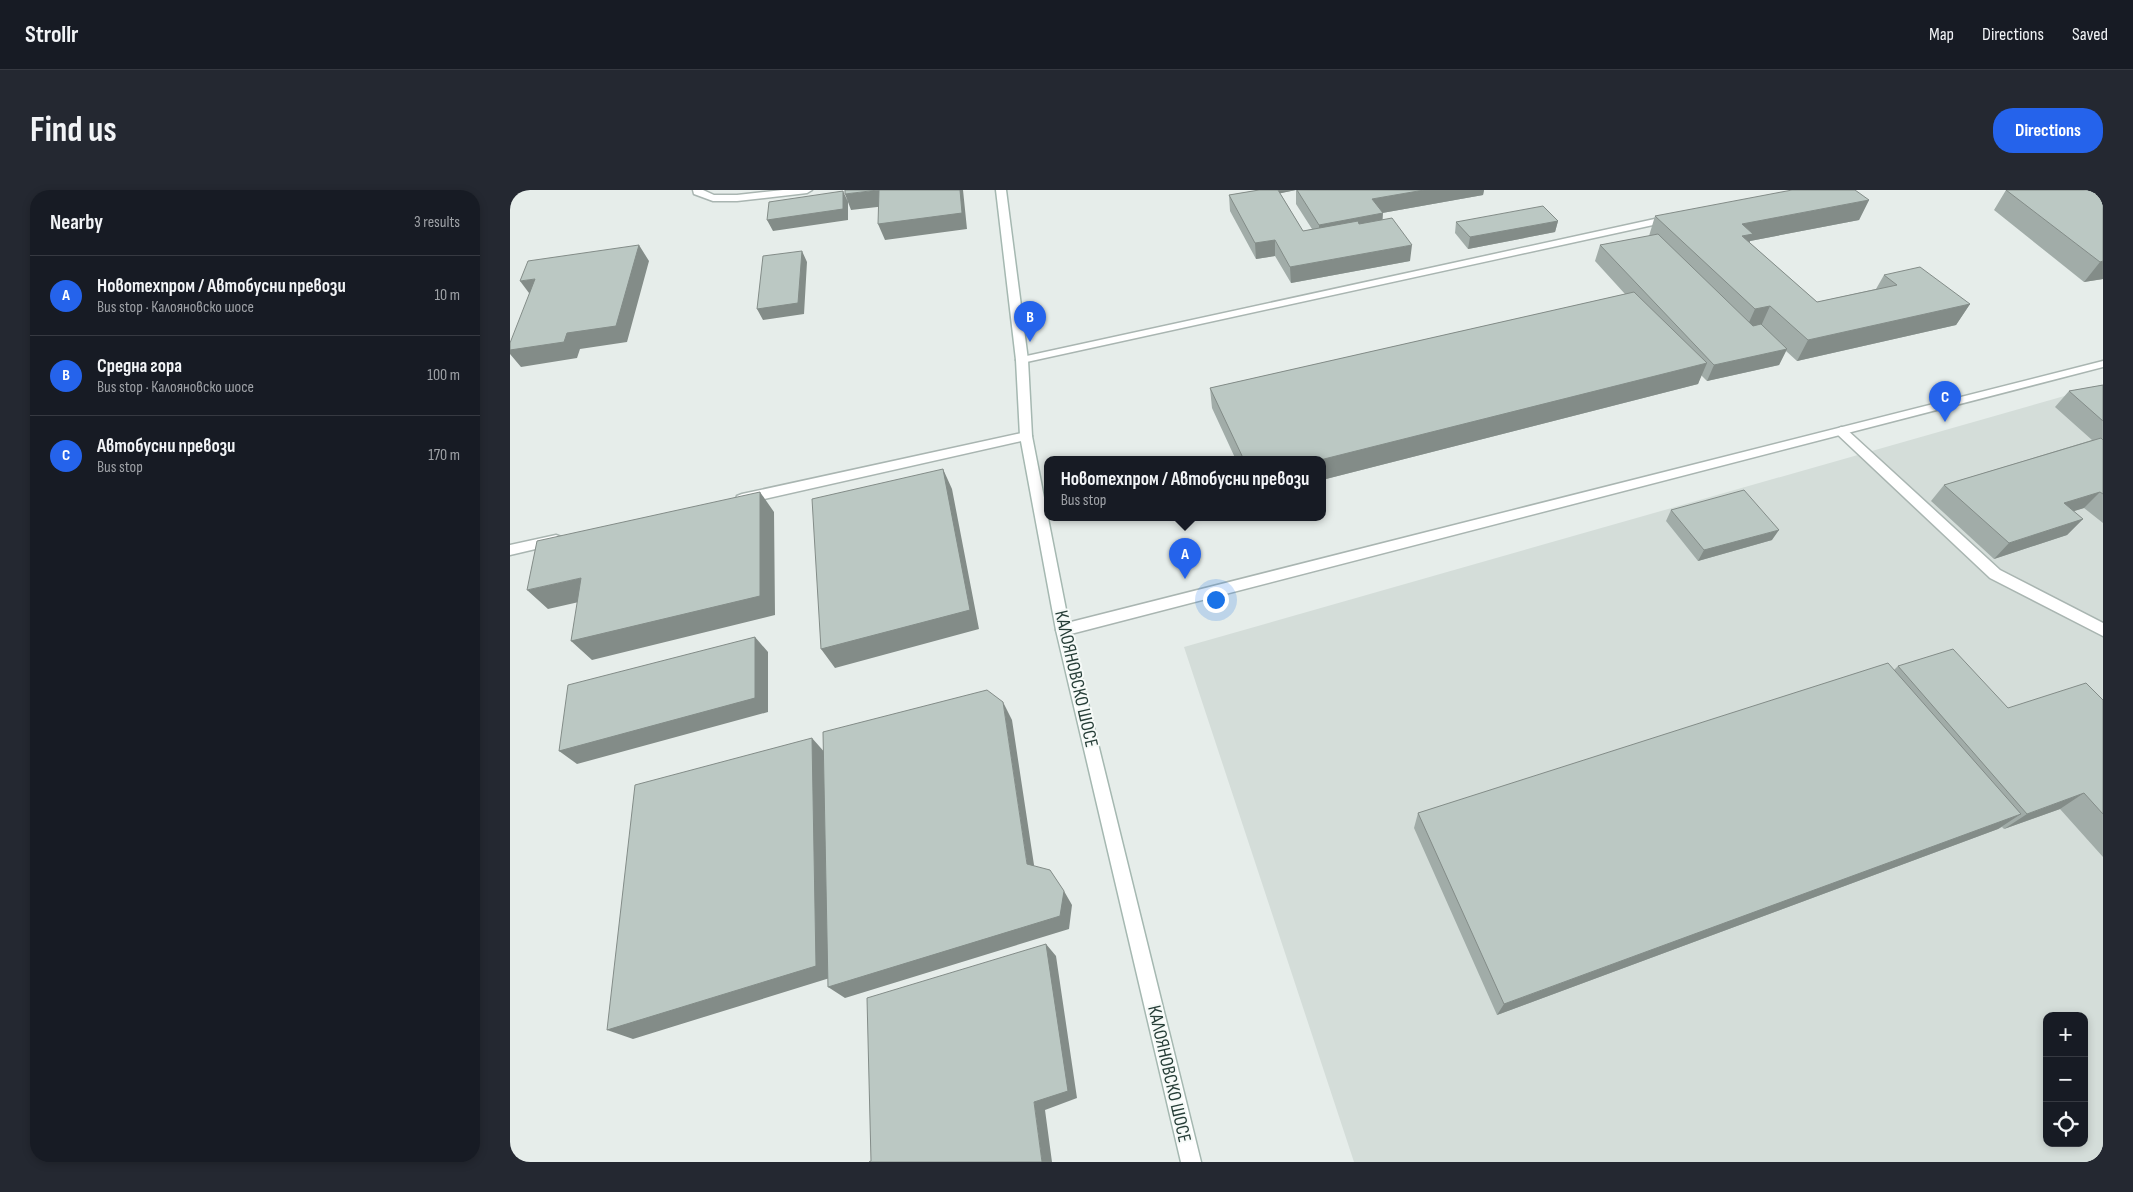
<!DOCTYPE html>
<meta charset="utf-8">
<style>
:root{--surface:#171b24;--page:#242831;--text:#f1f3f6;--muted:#9ea1a6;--line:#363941;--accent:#2563eb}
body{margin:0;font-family:"Sofia Sans Condensed",sans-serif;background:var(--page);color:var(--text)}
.controls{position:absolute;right:15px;bottom:15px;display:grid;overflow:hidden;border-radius:10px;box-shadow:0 2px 8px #0003}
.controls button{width:45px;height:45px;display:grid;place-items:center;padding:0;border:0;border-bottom:1px solid var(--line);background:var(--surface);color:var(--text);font:25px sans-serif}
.you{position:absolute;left:705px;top:409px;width:18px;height:18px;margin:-12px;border:4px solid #fff;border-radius:50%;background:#1a73e8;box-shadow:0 0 0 8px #1a73e833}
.badge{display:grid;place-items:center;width:32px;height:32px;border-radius:50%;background:var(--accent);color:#fff;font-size:16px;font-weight:700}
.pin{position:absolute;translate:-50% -41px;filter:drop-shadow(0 1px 2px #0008)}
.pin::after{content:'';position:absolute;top:26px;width:18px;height:15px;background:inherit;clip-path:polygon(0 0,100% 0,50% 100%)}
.popup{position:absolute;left:534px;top:266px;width:282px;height:65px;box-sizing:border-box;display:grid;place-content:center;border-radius:10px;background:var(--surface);filter:drop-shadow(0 1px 4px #0005);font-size:16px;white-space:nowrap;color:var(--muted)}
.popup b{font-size:19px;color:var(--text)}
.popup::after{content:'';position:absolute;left:50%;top:100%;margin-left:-10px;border:10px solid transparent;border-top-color:var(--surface)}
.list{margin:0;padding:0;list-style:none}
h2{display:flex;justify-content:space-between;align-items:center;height:65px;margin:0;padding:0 20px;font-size:21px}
h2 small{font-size:16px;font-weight:400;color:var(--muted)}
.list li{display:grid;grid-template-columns:32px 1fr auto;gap:15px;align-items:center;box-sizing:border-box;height:80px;padding:0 20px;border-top:1px solid var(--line)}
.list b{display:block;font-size:19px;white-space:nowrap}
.list p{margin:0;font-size:16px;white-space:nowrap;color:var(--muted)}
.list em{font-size:16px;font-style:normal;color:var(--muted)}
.icon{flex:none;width:28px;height:28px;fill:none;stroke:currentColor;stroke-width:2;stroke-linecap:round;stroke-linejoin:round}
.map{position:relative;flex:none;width:1593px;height:972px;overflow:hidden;border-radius:20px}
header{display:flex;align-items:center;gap:30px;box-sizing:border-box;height:70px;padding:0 25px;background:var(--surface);border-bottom:1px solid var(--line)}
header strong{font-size:24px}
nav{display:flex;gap:28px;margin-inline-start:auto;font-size:18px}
.intro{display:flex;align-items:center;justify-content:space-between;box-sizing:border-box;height:120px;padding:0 30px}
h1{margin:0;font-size:35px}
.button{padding:12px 22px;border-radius:20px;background:var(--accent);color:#fff;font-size:18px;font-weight:700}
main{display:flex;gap:30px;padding:0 30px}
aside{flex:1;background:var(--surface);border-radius:20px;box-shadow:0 2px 8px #0003}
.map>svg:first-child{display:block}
.built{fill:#d4ddd9;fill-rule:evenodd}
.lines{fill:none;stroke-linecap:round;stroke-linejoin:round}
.lane-casing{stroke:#a9b5b1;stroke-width:3}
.street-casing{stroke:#a9b5b1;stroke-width:3}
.secondary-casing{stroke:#a5b8b1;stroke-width:3}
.lane{fill:#fff;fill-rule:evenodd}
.street{fill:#fff;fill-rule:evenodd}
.secondary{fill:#fff;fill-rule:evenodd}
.wall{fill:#a1aca8;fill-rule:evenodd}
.shaded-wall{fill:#838c88}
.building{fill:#bbc8c3;stroke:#838c88}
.labels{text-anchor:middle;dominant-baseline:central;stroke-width:4;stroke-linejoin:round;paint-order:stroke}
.street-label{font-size:19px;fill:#263d37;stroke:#f6faf8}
</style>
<header>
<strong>Strollr</strong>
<nav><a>Map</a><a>Directions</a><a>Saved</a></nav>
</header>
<div class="intro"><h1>Find us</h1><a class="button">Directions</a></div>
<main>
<aside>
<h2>Nearby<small>3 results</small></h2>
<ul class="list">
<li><span class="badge">A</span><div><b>Новотехпром / Автобусни превози</b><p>Bus stop · Калояновско шосе</p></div><em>10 m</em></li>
<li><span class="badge">B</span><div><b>Средна гора</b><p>Bus stop · Калояновско шосе</p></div><em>100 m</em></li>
<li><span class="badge">C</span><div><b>Автобусни превози</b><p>Bus stop</p></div><em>170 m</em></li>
</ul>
</aside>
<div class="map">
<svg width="1593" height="972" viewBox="0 0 1593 972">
<rect width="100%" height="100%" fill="#e6edea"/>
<path class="built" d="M1593,195V972H844L674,457ZM1537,826H1574V953H1537Z"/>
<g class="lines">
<defs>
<path id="lane" d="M183,0H193L204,5H227L273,0H302L297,3L227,11H203L184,4Z
M1163,25L1168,28L1166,30L512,173L506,170L512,167Z
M1331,237L1335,238L1490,380L1593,433V446L1480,388L1327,244L1325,241Z"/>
<path id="street" d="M1593,171V177L553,446L548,444L546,440L548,436L553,434Z
M516,242L522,246L520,249L232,314L227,312L226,309L227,306L232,304Z
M46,345L51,347L53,350L51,353L0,365V355Z"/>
<path id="secondary" d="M486,0H496L518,170L522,246L538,328L560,440L691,972H671L546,440L510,246L506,170Z"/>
</defs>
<use href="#lane" class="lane-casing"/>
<use href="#street" class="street-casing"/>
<use href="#secondary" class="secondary-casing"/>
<use href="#lane" class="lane"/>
<use href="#street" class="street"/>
<use href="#secondary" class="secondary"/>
</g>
<path class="wall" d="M749,0H974L973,5L872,23V30L900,71L781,93L765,66L746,69L720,21L719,5ZM786,0V14L802,39L793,41L770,3Z
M1496,0H1593V89L1574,92L1484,20Z
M1359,10L1349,30L1240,51V53L1307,112L1366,99L1374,85L1460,114L1446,135L1287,171L1276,161L1269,175L1197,191L1191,185L1188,194L812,290V270H726L702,218L700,198L1115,104L1085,71L1090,55L1139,46L1145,26Z
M1048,31L1045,42L958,59L945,43L946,32Z
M1593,195V333L1574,318L1563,321L1573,329L1557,345L1484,369L1421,311L1434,295L1582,250L1545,217L1559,201Z
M1161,320L1262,350L1188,371L1156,331Z
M1388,476L1498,518L1593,510V667L1550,619L1494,639L1492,637L1488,639L987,825L904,638L908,623L1384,480Z"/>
<path class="shaded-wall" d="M369,0L376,16L341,20L335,4Z
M450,0H453L457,39L375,50L368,34Z
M756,0H786L757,6Z
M914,0H974L973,5L861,25L862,9Z
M333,1L338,12V30L263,41L257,30Z
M1359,10L1349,30L1240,51L1235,64L1232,34Z
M873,23L872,39L809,50V35Z
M1048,31L1045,42L958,59L960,47Z
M765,50V66L746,69L745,53Z
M129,55L139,71L117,152L70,159L67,168L11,177L0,164V160Z
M902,55L900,71L781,93L780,77Z
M292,61L297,72L294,124L253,130L247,119Z
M1593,71V89L1574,92L1590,72Z
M25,89L22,107L10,91Z
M1460,114L1446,135L1287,171L1298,150Z
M1260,116L1251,136L1236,139L1245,119Z
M1277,159L1269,175L1197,191L1204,175Z
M1197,173L1188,194L812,290V270H810Z
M433,279L442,299L469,439L325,478L311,459Z
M250,302L264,322L265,425L82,470L61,451Z
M1590,302L1574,318L1539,329L1554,313Z
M1573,329L1557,345L1484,369L1499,353Z
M1269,340L1262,350L1188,371L1194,360Z
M71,388L91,407L38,419L17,400Z
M245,447L258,462V522L67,574L49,561Z
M493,512L502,530L526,688L517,674Z
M302,548L317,565L323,787L123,849L97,840Z
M1574,603L1550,619L1494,639L1517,624Z
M1511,624L1488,639L987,825L994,814Z
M554,701L562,715L559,739L335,808L318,797Z
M536,754L546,766L567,908L535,920L542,972H532L524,912Z"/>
<path class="building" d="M335,0H368L335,4Z
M369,0H450L452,23L368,34Z
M749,0H768L793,41L848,31L849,34L882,28L902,55L780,77L765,50L745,53L719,5Z
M787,0H914L862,9L873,23L809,35Z
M1282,0H1345L1359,10L1232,34L1243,44L1232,46L1307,112L1387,95L1374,85L1410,77L1460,114L1298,150L1260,116L1245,119L1145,26Z
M1496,0H1593V71L1590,72Z
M333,1V19L257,30L259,12Z
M1033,16L1048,31L960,47L946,32Z
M1148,44L1243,136L1251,134L1277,159L1204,175L1090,55Z
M129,55L106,136L57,143L54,152L0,160V153L25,89L10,91L18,71Z
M292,61L288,113L247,119L253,66Z
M1124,102L1197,173L810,270H734L700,198Z
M1593,195V231L1559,201Z
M1591,248L1593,250V304L1590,302L1554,313L1573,329L1499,353L1434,295Z
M433,279L460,420L311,459L302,309Z
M1234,300L1269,340L1194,360L1161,320Z
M250,302V406L61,451L71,388L17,400L27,351Z
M245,447V508L49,561L58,495Z
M1443,459L1498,518L1576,493L1593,510V624L1574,603L1517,624L1388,476Z
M1378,473L1511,624L994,814L908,623Z
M477,500L493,512L517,674L540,680L554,701L550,726L318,797L313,542Z
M302,548L306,776L97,840L125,595Z
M536,754L558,901L524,912L532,972H359L361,971L357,808Z"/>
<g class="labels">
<g class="street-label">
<text transform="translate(566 489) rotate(77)">КАЛОЯНОВСКО ШОСЕ</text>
<text transform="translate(659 884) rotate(77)">КАЛОЯНОВСКО ШОСЕ</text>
</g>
</g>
</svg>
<div class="controls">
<button>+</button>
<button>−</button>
<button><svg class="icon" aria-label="locate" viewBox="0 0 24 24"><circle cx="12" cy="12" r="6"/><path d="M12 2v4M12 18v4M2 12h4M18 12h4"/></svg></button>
</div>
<div class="you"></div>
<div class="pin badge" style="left:675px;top:389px">A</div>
<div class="popup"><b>Новотехпром / Автобусни превози</b>Bus stop</div>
<div class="pin badge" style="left:520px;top:152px">B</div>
<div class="pin badge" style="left:1435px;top:232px">C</div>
</div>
</main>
